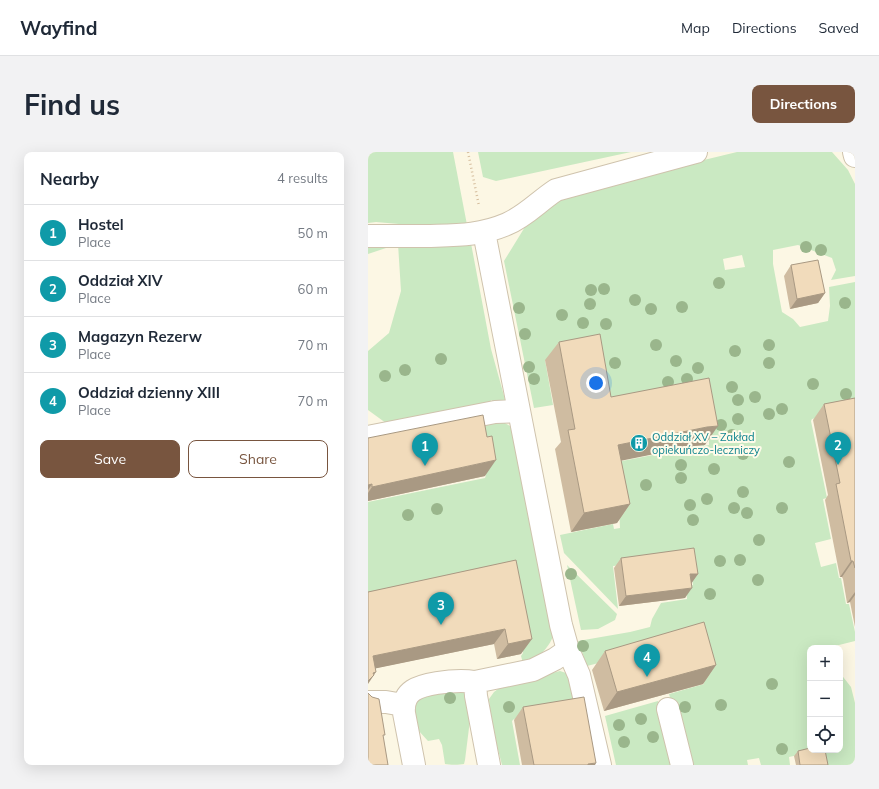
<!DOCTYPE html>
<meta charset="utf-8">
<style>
:root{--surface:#fff;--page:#f2f2f3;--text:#1f2937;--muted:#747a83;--line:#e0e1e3;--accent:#78553f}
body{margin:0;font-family:Mulish,sans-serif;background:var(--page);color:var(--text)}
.controls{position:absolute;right:12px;bottom:12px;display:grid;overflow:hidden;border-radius:8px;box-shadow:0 4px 16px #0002}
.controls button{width:36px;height:36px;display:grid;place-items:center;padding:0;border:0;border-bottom:1px solid var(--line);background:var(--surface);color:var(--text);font:20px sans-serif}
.you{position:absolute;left:228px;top:231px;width:14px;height:14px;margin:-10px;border:3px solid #fff;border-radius:50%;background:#1a73e8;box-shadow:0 0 0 6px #1a73e833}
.badge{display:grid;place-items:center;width:26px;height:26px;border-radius:50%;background:var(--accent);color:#fff;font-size:13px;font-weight:700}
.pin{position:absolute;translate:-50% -33px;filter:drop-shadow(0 1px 2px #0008)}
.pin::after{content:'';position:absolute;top:21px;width:14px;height:12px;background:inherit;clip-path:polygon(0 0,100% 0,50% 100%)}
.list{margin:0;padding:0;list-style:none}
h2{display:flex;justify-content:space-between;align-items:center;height:52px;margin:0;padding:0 16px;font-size:17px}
h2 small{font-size:13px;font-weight:400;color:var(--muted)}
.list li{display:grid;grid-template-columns:26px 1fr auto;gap:12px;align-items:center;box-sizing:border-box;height:56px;padding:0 16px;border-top:1px solid var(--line)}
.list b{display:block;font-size:15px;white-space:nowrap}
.list p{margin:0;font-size:13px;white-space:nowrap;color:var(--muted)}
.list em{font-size:13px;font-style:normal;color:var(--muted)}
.actions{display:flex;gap:8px;padding:12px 16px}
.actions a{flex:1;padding:9px 0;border:1px solid var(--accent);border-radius:8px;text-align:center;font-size:14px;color:var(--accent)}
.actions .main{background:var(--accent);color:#fff}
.icon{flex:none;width:22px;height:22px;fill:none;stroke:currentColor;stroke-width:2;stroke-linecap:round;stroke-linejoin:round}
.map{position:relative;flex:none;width:487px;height:613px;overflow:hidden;border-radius:8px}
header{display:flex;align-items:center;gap:24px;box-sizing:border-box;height:56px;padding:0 20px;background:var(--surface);border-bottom:1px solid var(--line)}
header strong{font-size:19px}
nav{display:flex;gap:22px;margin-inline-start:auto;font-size:14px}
.intro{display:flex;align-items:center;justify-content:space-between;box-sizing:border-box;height:96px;padding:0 24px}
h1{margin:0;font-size:28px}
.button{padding:10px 18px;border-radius:8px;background:var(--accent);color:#fff;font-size:14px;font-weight:700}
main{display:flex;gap:24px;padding:0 24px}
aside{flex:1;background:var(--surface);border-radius:8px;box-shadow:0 4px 16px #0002}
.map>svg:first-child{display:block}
.green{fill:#cae9c2;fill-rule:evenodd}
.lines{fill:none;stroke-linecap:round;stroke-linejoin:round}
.minor-casing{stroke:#cfc3ad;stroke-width:24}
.path{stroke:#d6bf9f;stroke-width:2.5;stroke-dasharray:1 3;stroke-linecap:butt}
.minor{stroke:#fff;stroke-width:22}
.tree{fill:#9ab68c}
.wall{fill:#cfbca1}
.shaded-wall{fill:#a99983}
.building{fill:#f1dbbb;stroke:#a99983}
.labels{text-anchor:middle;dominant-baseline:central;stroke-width:4;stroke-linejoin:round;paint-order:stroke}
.culture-label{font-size:11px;fill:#0d838f;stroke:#fffbea;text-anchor:start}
</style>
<header>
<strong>Wayfind</strong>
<nav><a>Map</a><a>Directions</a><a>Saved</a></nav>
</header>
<div class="intro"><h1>Find us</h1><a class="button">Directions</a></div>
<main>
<aside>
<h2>Nearby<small>4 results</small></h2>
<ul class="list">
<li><span class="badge" style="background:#0f9aa8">1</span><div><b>Hostel</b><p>Place</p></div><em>50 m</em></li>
<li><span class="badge" style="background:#0f9aa8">2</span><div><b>Oddział XIV</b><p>Place</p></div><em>60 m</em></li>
<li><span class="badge" style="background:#0f9aa8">3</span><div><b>Magazyn Rezerw</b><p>Place</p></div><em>70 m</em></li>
<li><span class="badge" style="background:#0f9aa8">4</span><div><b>Oddział dzienny XIII</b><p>Place</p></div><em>70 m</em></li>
</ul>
<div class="actions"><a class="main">Save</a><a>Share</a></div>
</aside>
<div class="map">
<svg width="487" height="613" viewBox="0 0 487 613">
<rect width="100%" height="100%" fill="#fcf7e4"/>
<path class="green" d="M0,0H85L100,78L8,70L0,71Z
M110,0H263L128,29L115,25Z
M369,0H464L480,18L487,32V124L463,128L468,118L464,106L430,93L405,98V112L414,160L425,167L432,175L460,169L462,154L461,135L487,130V275L477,260L444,267L443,269L459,346L455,347L463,387L447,391L453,415L468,411L471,426H473L478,452H481L487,480V489L459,496H442V598H453L421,605L422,613H393L391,606L379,608L380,613H320L301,542L336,532L326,494L323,487L219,514L210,489L262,480L282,475L284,467L293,451L319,447L318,435L325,433L321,406L245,414L250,457L196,401L192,383L245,372L246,377L252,376L249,310L336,293V294L341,293V287L240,262L219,200L177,208L185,253L166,256L136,109L160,70L191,43ZM374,103L377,115L357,118L355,107Z
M102,86L123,197L138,251L125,252L124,248L109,257L22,274L0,258V199L21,181L33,139L30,92L0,102V94Z
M135,270L142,274L146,279L185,485C177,501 171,504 155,511L153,504L155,501L138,421L0,450V350L117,326L118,323L114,299L111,271Z
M199,413L249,462L247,468L230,477L213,478Z
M192,519L198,521L201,525L218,596L199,557L146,567L144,569L152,613H134L123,570L121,547L126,540L134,534Z
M472,521L483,535L487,551V613H459L455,598H472Z
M93,537L100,546L103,560L97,608L96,612C91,613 82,613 77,612L74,593L71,587L60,589L50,578L45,560L51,541Z
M290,549L307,613H248L237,564Z"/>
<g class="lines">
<defs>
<path id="minor" d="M486,0L487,4
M116,80L193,473L200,498L211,523L232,613
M0,84C19,84 39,84 58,84C87,83 111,84 139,72C158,64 171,49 188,38L328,0
M0,285L127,260L151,259
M0,550H18L35,553
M300,557L314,613
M46,613L36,561C34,538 51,534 69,531C82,529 94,528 107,530
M121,613L108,544L107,530L165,518L187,507L200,498"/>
</defs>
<use href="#minor" class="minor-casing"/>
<path class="path" d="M100,0L111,54"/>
<use href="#minor" class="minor"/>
</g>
<g class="tree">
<circle cx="438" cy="95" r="6"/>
<circle cx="453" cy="98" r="6"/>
<circle cx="351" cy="131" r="6"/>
<circle cx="236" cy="137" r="6"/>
<circle cx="223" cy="138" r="6"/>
<circle cx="267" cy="148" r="6"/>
<circle cx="477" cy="151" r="6"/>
<circle cx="222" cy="152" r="6"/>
<circle cx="314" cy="155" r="6"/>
<circle cx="151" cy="156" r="6"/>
<circle cx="283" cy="157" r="6"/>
<circle cx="194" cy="163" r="6"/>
<circle cx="215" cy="171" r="6"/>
<circle cx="238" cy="172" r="6"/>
<circle cx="157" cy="182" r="6"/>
<circle cx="288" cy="193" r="6"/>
<circle cx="401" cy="193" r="6"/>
<circle cx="367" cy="199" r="6"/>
<circle cx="73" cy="207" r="6"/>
<circle cx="308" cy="209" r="6"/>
<circle cx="247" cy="211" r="6"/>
<circle cx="401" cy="211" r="6"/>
<circle cx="161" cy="215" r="6"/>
<circle cx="330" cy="216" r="6"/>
<circle cx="37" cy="218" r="6"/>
<circle cx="17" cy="224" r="6"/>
<circle cx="166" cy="227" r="6"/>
<circle cx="319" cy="227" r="6"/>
<circle cx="300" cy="230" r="6"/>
<circle cx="445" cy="232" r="6"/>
<circle cx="364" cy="235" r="6"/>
<circle cx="478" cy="242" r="6"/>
<circle cx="387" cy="245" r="6"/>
<circle cx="370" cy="248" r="6"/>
<circle cx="414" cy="257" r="6"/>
<circle cx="401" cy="262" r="6"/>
<circle cx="370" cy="267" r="6"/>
<circle cx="353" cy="273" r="6"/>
<circle cx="364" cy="283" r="6"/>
<circle cx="375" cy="302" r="6"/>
<circle cx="421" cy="310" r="6"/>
<circle cx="313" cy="313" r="6"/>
<circle cx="346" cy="317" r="6"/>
<circle cx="313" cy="326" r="6"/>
<circle cx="278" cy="333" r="6"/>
<circle cx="375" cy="340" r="6"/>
<circle cx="339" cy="347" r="6"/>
<circle cx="322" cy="353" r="6"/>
<circle cx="366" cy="356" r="6"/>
<circle cx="414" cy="356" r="6"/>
<circle cx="69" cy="357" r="6"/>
<circle cx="379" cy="361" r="6"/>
<circle cx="40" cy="363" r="6"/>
<circle cx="325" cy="368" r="6"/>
<circle cx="391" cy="388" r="6"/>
<circle cx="372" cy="408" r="6"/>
<circle cx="352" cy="409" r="6"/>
<circle cx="203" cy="422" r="6"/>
<circle cx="390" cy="428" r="6"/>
<circle cx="342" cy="442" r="6"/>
<circle cx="215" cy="494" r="6"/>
<circle cx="404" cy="532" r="6"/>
<circle cx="82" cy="546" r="6"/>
<circle cx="353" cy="553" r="6"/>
<circle cx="141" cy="555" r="6"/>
<circle cx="317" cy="555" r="6"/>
<circle cx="273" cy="567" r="6"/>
<circle cx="251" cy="573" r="6"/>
<circle cx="285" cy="585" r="6"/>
<circle cx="256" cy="590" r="6"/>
<circle cx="414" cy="597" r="6"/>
</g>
<path class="wall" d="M423,113L457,141L450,151L422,157L416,124Z
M191,190L243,245L337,293L326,294L253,308L262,352L249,371L203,380L187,297L193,290L177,208Z
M487,246V475L482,450L479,451L475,427L474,425H472L457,348L460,343L445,268L456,252Z
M0,286L117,324L0,349Z
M253,406L330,422L323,431L317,446L251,454L246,416Z
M148,408L153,502L129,507L126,492L8,516L6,523L0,440Z
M237,499L348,513L335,532L236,559L224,518Z
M155,555L227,613H154L146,568Z
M430,599L460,613H428L426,604Z"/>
<path class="shaded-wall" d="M457,141L450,151L422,157L429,147Z
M350,274L337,293L326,294L237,312L250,293L339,275Z
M128,308L117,324L0,349V341L4,335Z
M4,332L0,338V333Z
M262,352L249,371L203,380L216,361Z
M483,409H485L474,425H472Z
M322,422H330L323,432Z
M324,436L317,446L251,454L258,444Z
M487,440V443L482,450L479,451Z
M137,477L126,492L0,518L5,504Z
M164,487L153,502L129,507L140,492Z
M348,513L335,532L236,559L249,540Z
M8,520L5,524L6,523L0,532V528L5,521Z
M228,611L227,613H219L220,612Z"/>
<path class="building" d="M450,108L457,141L429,147L423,113Z
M232,182L243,245L341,226L350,274L339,275L250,293L262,352L216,361L200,278L207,277L191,190Z
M487,246V416L485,409H483L468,332L472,331L456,252Z
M115,263L119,285L124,284L128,308L4,335V332L0,333V286Z
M326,396L330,422H322L324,436L258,444L253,406Z
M148,408L164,487L140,492L137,477L5,504L8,520L5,521L6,523L0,529V440Z
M336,470L348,513L249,540L237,499Z
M0,541L4,545L11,547L17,583H15L20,613H0Z
M216,545L228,611L220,612V613H166L155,555Z
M442,596V598H457L460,613H432L430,599Z"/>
<defs>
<symbol id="building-disc" viewBox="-11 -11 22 22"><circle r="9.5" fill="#0f9aa8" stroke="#fffbea"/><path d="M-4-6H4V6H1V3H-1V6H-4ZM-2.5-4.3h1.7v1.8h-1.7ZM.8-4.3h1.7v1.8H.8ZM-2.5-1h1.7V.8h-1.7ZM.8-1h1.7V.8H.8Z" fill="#fff"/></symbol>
</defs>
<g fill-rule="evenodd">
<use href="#building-disc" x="261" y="281" width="20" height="20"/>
</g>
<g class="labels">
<g class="culture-label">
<text x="284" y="285">Oddział XV – Zakład<tspan x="284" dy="13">opiekuńczo-leczniczy</tspan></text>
</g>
</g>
</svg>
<div class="controls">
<button>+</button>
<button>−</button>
<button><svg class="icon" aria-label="locate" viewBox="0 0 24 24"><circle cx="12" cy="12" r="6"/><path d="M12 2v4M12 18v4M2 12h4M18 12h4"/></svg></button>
</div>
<div class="you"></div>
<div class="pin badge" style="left:57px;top:314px;background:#0f9aa8">1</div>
<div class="pin badge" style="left:470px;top:313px;background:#0f9aa8">2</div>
<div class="pin badge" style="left:73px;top:473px;background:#0f9aa8">3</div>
<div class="pin badge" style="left:279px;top:525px;background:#0f9aa8">4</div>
</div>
</main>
